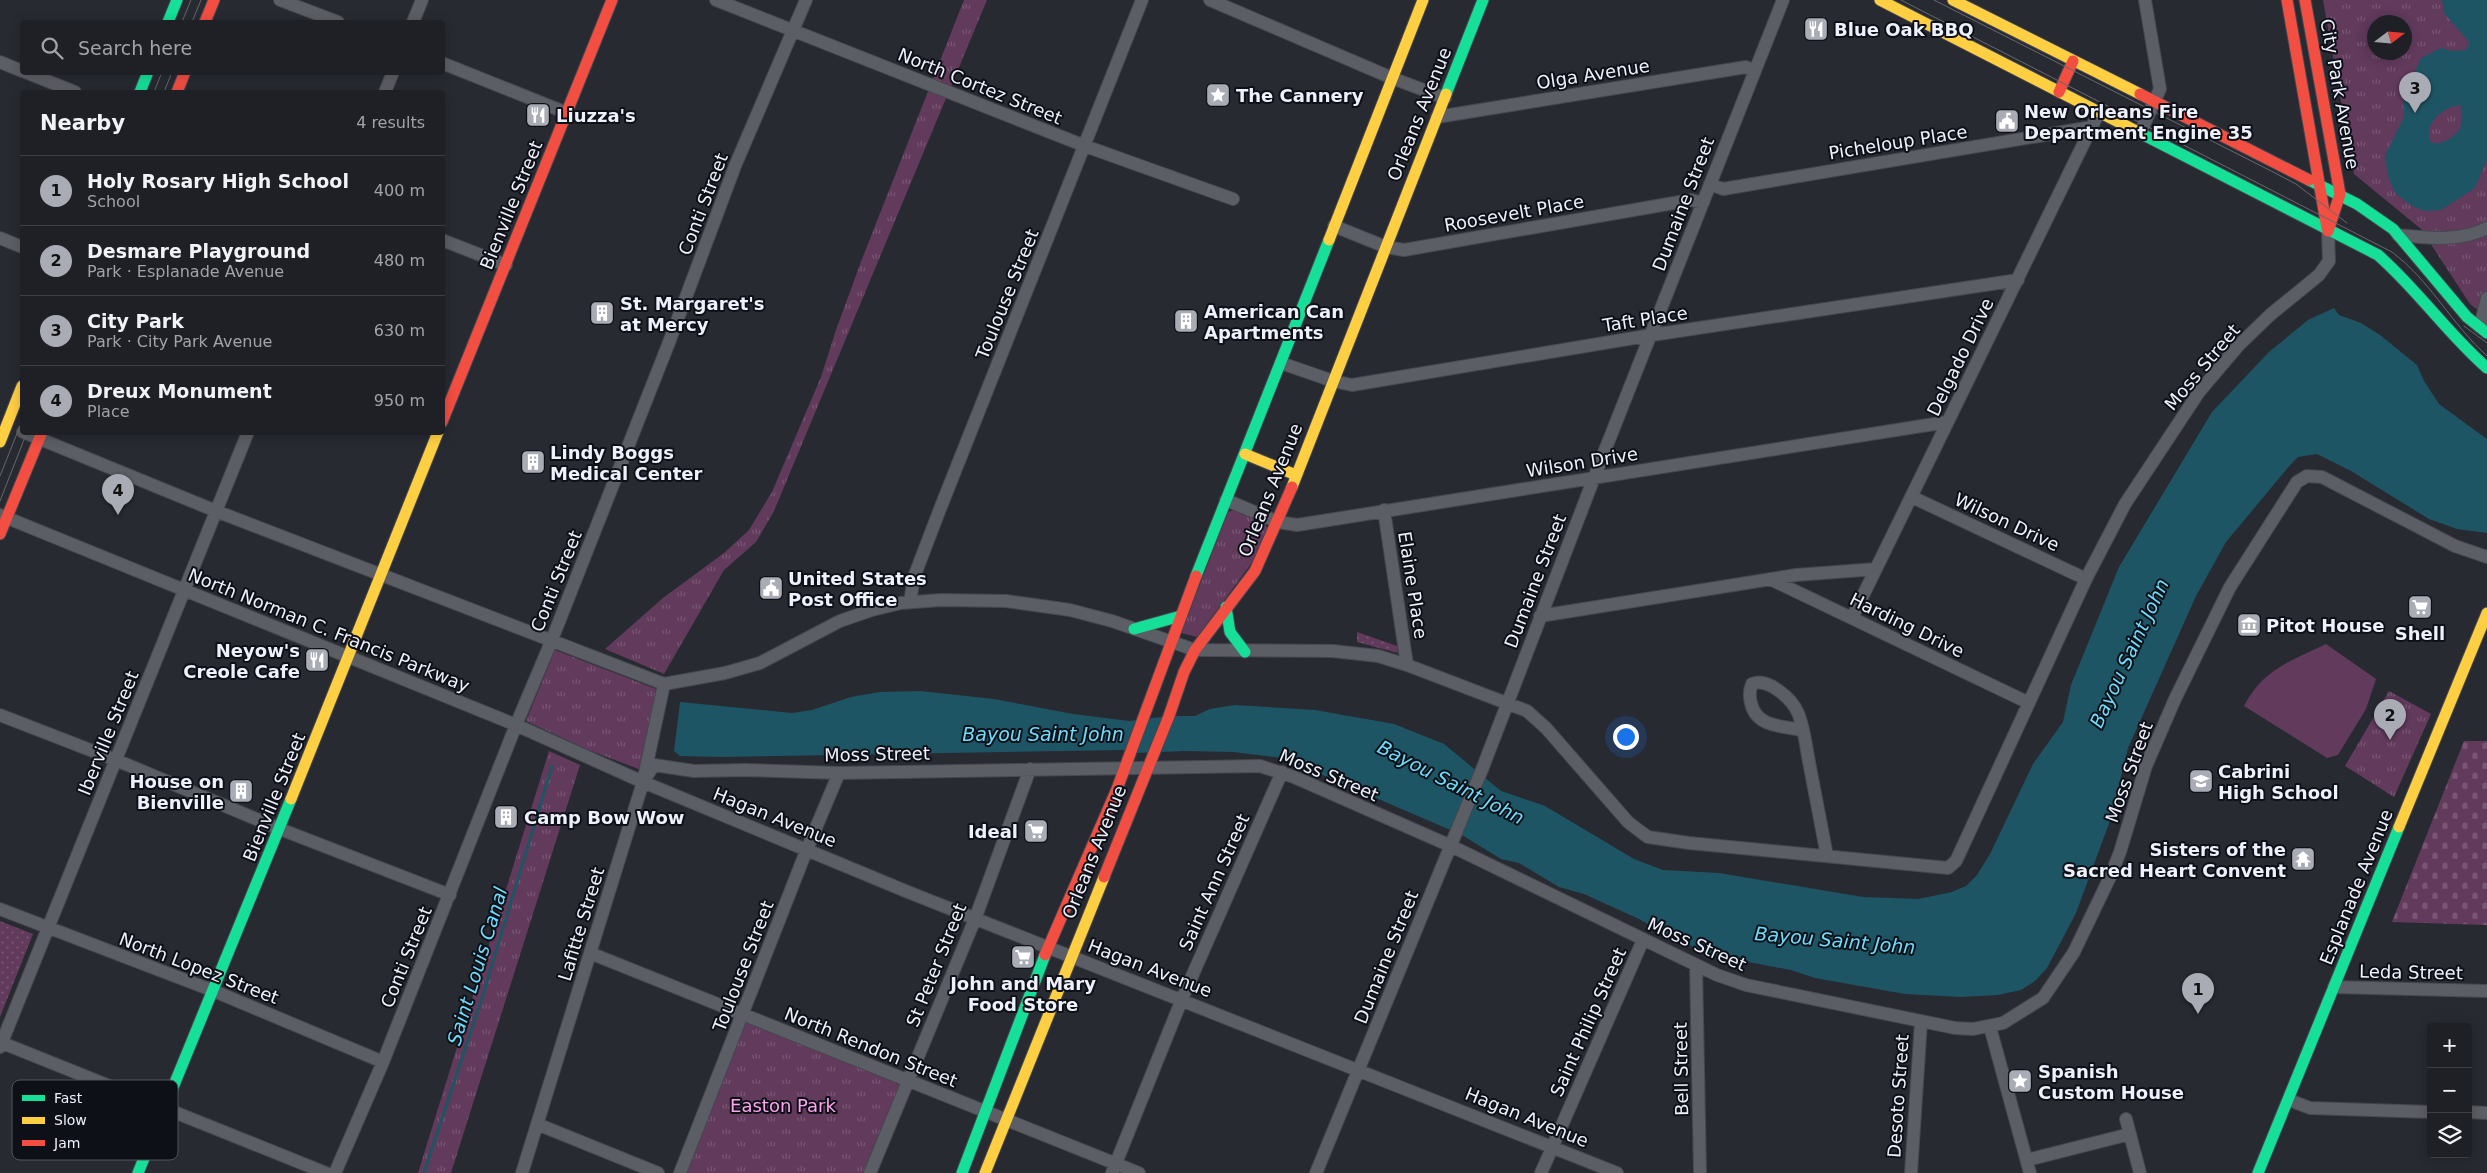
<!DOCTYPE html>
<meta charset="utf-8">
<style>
:root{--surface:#1e2026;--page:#2b2d32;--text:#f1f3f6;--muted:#a1a3a7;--line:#3c3e43;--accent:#a9abb5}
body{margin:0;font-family:"DejaVu Sans",sans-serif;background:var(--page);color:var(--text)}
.controls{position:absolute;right:15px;bottom:15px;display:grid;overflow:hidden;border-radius:5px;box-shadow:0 2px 12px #0003}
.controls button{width:45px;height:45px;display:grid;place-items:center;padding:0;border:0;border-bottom:1px solid var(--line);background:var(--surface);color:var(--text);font:25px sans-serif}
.compass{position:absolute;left:2367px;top:15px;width:45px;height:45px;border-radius:50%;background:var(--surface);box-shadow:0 2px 12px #0003;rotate:74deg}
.you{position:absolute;left:1625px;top:736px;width:18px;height:18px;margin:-12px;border:4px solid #fff;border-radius:50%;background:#1a73e8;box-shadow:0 0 0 8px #1a73e833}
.badge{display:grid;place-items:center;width:32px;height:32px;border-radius:50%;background:var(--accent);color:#111;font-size:16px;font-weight:700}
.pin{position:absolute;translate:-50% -41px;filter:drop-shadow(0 1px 2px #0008)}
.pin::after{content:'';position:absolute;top:26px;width:18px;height:15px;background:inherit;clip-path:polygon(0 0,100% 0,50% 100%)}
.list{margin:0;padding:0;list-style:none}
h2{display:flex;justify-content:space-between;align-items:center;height:65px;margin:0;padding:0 20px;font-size:21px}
h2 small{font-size:16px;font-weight:400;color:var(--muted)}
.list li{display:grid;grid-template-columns:32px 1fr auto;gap:15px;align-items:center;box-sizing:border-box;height:70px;padding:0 20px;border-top:1px solid var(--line)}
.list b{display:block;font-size:19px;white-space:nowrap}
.list p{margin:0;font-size:16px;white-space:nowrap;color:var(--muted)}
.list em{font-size:16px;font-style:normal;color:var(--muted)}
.icon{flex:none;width:28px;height:28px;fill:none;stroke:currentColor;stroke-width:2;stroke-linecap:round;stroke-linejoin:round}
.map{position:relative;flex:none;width:2487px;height:1173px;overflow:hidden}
.search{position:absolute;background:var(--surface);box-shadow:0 2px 12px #0003;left:20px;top:20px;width:425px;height:55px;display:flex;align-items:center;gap:12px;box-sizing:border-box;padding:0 18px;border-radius:5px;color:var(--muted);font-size:19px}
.panel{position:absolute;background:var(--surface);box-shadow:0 2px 12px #0003;left:20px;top:90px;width:425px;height:345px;border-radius:5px}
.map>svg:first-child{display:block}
.grass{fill:url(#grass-dots)}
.cemetery{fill:url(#cemetery-stones)}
.park{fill:url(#park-tufts);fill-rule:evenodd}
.pitch{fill:#623a5c}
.water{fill:#1e5564;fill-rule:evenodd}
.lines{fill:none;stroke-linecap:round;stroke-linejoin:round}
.stream{stroke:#1e5564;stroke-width:3}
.street-casing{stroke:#46474f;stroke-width:14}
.fast-casing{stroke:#46474f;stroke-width:13}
.slow-casing{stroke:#46474f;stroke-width:13}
.jam-casing{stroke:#46474f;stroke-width:13}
.street{stroke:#5c5e65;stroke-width:12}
.fast{stroke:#16e098;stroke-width:11}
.slow{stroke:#ffcf43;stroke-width:11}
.jam{stroke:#f24e42;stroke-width:11}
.tram{stroke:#66686e;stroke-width:1}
.labels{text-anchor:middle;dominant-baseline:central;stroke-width:4;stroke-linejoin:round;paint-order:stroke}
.poi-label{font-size:18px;font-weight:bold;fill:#eef1fc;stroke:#0e1017;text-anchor:start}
.street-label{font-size:18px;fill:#eef1fc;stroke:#0e1017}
.park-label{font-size:18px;fill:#ffa5ee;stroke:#0e1017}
.water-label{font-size:19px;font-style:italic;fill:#6cddfd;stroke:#0e1017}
.key{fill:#0e1017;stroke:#51545c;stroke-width:1}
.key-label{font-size:14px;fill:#eef1fc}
</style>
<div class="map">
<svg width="2487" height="1173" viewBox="0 0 2487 1173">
<defs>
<pattern id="grass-dots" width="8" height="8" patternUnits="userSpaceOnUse" patternTransform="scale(1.25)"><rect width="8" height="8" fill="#623a5c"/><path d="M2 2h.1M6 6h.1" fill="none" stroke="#795774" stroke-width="1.8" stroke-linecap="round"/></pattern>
<pattern id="cemetery-stones" width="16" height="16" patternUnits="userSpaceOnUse" patternTransform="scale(1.25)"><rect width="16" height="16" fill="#623a5c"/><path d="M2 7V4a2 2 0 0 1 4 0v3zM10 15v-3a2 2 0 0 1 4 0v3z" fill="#795774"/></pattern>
<pattern id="park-tufts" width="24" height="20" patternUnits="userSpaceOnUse" patternTransform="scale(1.25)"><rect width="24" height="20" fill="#623a5c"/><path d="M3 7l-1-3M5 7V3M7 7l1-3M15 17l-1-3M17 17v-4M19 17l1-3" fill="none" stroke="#795774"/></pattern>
</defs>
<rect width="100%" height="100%" fill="#282a32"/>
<path class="grass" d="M1357,632L1397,646L1398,653L1357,642Z
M0,921L33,934L0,1017Z"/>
<path class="cemetery" d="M2464,741H2487V925L2392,922Z"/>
<path class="park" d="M964,0H987L774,511L756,542L724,570L664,674L605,649L663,598L724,553L749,530L772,492L821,377L836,330L862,259Z
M2323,0H2487V317L2470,304L2421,229L2354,174ZM2374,22H2404V52H2374Z
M1233,510L1265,524L1268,529L1256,557L1197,637L1181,633L1228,512Z
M555,650L656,689L641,770L586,749L526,721Z
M2389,691L2431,714L2394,797L2345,766Z
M549,751L580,765L451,1173H418Z
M743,1015L907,1081L870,1173H680Z"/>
<path class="pitch" d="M2326,644L2376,679L2366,709L2338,755L2327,758L2244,706C2263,669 2291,661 2326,644Z"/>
<path class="water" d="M2442,0H2487V159L2475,188L2441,210L2425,211L2412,206L2395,193L2388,177L2385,155L2404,117L2403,100L2421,58L2441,48L2453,51L2466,50L2469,42L2444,13ZM2460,105L2462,113L2460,129C2452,138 2443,146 2430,142C2424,124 2442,107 2460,105Z
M2334,308L2339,315L2361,323L2380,335L2417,365L2424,381L2439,404L2487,439V533L2457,529L2429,519L2351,471L2317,454L2298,457L2291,464L2226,542L2196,596L2128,748L2111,818L2076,913L2047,968L2035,981L2021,990L1998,995L1961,997L1905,994L1815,978L1791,970L1712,955L1673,938L1639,919L1584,894L1559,887L1519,863L1501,859L1462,835L1283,758L1233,752L1184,751L1136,753L1122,750L721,757L680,756L674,751L680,702L792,713L812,710L851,697L880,692L920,691L994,699L1073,714L1129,721L1169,716H1195L1210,709L1235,705L1315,710L1394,724L1444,744L1501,791L1545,806L1634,859L1663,870L1719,873L1863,897L1918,899L1952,892L1966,886L1977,875L1990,854L2033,764L2063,722L2071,685L2119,567L2212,412L2269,352L2308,320Z"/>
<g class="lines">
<path class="stream" d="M424,1173L482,998L552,766"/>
<defs>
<path id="street" d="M280,0L338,22
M716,0L1085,146L1233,199
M1210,0L1392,78L1445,98
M413,22L422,0
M0,62L22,71
M442,63L567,113
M25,72L75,92
M385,92L393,72
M1437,117L1746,67L1754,71
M2140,133L2160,89L2145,0
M1710,184L1723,189L2092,127
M1334,226L1386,247L1404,250L1691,200L1703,203
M2398,235C2428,238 2459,242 2487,228
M0,238L22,247
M442,240L506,265
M2480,327L2487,298
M1281,363L1333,381L1352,385L1652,335L2018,280
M23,432L216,511L664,684L725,673L760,663L840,621L872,610L901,603L941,600L1006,601L1070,610L1112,621L1195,650L1333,651L1378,656L1407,665L1527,711L1546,728L1628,822L1641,832L1648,837L1689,843L1948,868L1956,861L2086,579L2125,504L2199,392L2238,346L2270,315L2319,275L2329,261L2328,231
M1912,497L2086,579
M1226,500L1278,522L1297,525L1947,422
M1384,510L1407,665
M0,515L516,725L643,782L908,892L1617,1173
M1770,579L2029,703
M910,602L914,577L940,509L1142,0
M1540,616L1796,575L1876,569
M1852,618L2099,112
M0,715L116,760L280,829L450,895
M1802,730C1782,726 1756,727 1751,703C1749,696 1749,691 1752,684C1768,677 1792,699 1798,713C1804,727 1806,746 1809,762C1815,793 1821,825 1827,856
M643,782L654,765L694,771L746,770L839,773L1260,766L1294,777L1451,846L1717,975L1746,985L1955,1028L1973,1029L2003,1023L2043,998L2074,952L2110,877L2120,852L2146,766L2175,699L2230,587L2297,482L2307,476L2322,477L2455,546L2487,557
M0,909L214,991L383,1062
M590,953L1139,1173
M1696,965L1700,1173
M2334,987L2487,991
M1990,1027L2030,1173
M0,1042L326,1173
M0,1047L248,432
M2289,1100L2310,1108L2431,1112
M2468,1112L2487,1113
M2126,1119L2140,1173
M537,1124L658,1173
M2027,1160L2130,1134
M335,1173L383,1062L516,725L551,642L668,345L735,166L806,0
M522,1173L643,782L664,684
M680,1173L807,849L839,773
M870,1173L975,919L1030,769
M1112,1173L1182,999L1282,772
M1316,1173L1483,767L1594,478L1783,0
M1541,1173L1643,940
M1911,1173L1921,1022"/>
<path id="fast" d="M168,22L177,0
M140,92L148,72
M1446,94L1483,0
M2140,133L2378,255C2418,290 2447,333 2487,368
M2309,180L2357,204L2393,229L2467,317L2487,333
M1196,576L1329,240
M1226,607L1230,632L1245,652
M1134,629L1181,616
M138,1173L291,799
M962,1173L1045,955
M2258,1173L2399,827"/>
<path id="slow" d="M1880,0L2140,133
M1953,0L2140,94
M1329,240L1423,0
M0,442L22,386
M1245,454L1296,475
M1292,487L1446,94
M291,799L438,432
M2399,827L2487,613
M985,1173L1104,877"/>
<path id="jam" d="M2287,0L2327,228
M2305,0L2340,194L2328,231
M205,22L214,0
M177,92L185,72
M2059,92L2073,61
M2140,94L2309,180
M442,422L612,0
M0,534L42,432
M1104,877L1169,716L1184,672L1195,650L1255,571L1292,487
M1045,955L1117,789L1196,576"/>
</defs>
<use href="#street" class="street-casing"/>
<use href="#fast" class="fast-casing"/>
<use href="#slow" class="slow-casing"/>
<use href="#jam" class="jam-casing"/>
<use href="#street" class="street"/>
<use href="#fast" class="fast"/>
<use href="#slow" class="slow"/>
<use href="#jam" class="jam"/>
<path class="tram" d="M1901,0L2392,252C2430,280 2452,325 2487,356
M1934,0L2277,174L2296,184L2347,223
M182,22L191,0
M192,22L201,0
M154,92L162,72
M164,92L172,72
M2464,326L2487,343
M0,476L22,421
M0,501L27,432"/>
</g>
<defs>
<symbol id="restaurant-square" viewBox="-11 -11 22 22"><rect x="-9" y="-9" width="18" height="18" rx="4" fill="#a9abb5" stroke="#0e1017"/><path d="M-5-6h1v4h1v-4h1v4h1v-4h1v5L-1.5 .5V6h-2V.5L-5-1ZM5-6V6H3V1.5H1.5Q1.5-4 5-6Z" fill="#fff"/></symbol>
<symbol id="sight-square" viewBox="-11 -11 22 22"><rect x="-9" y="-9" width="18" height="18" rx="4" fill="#a9abb5" stroke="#0e1017"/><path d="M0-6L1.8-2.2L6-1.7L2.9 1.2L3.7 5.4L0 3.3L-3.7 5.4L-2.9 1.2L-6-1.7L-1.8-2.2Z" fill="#fff"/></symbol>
<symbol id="civic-square" viewBox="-11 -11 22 22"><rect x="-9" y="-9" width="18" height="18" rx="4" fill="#a9abb5" stroke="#0e1017"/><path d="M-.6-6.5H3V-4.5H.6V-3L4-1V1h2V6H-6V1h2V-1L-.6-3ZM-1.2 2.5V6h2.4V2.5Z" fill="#fff"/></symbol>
<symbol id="building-square" viewBox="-11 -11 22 22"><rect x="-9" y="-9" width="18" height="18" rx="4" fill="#a9abb5" stroke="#0e1017"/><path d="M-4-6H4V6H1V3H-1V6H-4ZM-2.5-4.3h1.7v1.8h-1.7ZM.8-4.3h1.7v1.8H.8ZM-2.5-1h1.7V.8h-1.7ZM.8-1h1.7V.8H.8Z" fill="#fff"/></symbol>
<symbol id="supermarket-square" viewBox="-11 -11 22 22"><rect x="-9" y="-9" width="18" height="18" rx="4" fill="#a9abb5" stroke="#0e1017"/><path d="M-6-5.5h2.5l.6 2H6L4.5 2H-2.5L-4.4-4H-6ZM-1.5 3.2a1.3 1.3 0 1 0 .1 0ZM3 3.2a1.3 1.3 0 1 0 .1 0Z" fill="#fff"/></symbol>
<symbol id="museum-square" viewBox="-11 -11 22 22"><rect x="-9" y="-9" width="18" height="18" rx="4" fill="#a9abb5" stroke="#0e1017"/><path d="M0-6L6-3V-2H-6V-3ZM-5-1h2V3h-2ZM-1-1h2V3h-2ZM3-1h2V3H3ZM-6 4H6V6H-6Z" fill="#fff"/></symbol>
<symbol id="school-square" viewBox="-11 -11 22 22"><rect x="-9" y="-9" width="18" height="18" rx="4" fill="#a9abb5" stroke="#0e1017"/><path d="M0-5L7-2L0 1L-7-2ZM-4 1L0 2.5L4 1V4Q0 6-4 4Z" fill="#fff"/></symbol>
<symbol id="temple-square" viewBox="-11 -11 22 22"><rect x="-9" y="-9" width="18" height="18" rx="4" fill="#a9abb5" stroke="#0e1017"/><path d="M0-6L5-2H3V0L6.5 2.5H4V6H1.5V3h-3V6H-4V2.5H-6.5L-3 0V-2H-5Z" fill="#fff"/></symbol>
</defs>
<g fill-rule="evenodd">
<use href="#restaurant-square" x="1802" y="15" width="28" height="28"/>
<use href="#sight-square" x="1204" y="81" width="28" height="28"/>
<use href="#restaurant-square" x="524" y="101" width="28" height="28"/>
<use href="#civic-square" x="1993" y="107" width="28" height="28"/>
<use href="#building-square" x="588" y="299" width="28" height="28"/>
<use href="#building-square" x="1172" y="307" width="28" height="28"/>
<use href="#building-square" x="519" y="448" width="28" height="28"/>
<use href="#civic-square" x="757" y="574" width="28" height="28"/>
<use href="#supermarket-square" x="2406" y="593" width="28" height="28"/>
<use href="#museum-square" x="2235" y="611" width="28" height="28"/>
<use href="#restaurant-square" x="303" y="646" width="28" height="28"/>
<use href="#school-square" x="2187" y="767" width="28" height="28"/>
<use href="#building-square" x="227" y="777" width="28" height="28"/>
<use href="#building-square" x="492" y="803" width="28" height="28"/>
<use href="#supermarket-square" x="1022" y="817" width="28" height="28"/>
<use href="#temple-square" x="2289" y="845" width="28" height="28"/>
<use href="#supermarket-square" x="1009" y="943" width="28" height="28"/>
<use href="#sight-square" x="2006" y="1067" width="28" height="28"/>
</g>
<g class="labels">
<g class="poi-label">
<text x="1834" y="29">Blue Oak BBQ</text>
<text x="1236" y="95">The Cannery</text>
<text x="2024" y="111">New Orleans Fire<tspan x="2024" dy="21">Department Engine 35</tspan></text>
<text x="556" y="115">Liuzza's</text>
<text x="620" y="303">St. Margaret's<tspan x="620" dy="21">at Mercy</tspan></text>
<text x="1204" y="311">American Can<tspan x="1204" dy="21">Apartments</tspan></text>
<text x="550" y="452">Lindy Boggs<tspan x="550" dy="21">Medical Center</tspan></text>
<text x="788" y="578">United States<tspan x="788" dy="21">Post Office</tspan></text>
<text x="2266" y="625">Pitot House</text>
<text x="2420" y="633" text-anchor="middle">Shell</text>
<text x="300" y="650" text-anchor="end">Neyow's<tspan x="300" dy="21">Creole Cafe</tspan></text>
<text x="2218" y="771">Cabrini<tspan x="2218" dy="21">High School</tspan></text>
<text x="224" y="781" text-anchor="end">House on<tspan x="224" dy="21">Bienville</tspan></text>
<text x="524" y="817">Camp Bow Wow</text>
<text x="1018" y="831" text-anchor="end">Ideal</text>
<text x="2286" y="849" text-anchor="end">Sisters of the<tspan x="2286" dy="21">Sacred Heart Convent</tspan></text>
<text x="1023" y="983" text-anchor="middle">John and Mary<tspan x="1023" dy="21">Food Store</tspan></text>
<text x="2038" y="1071">Spanish<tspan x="2038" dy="21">Custom House</tspan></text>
</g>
<g class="street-label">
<text transform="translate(1593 74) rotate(-9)">Olga Avenue</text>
<text transform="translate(980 86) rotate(22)">North Cortez Street</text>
<text transform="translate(2340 94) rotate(80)">City Park Avenue</text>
<text transform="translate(1419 114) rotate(-68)">Orleans Avenue</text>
<text transform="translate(1898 142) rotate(-9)">Picheloup Place</text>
<text transform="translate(703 204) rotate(-69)">Conti Street</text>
<text transform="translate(1683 204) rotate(-69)">Dumaine Street</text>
<text transform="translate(511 205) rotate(-68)">Bienville Street</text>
<text transform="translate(1514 213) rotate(-10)">Roosevelt Place</text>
<text transform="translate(1007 294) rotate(-68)">Toulouse Street</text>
<text transform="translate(1645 319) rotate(-9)">Taft Place</text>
<text transform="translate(1960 357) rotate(-64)">Delgado Drive</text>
<text transform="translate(2202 367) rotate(-50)">Moss Street</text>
<text transform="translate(1582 462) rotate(-9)">Wilson Drive</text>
<text transform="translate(1270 490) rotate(-68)">Orleans Avenue</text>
<text transform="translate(2007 522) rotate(25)">Wilson Drive</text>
<text transform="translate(556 581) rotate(-68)">Conti Street</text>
<text transform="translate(1535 581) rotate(-69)">Dumaine Street</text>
<text transform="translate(1413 585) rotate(81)">Elaine Place</text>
<text transform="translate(1907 625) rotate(26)">Harding Drive</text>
<text transform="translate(329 630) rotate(22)">North Norman C. Francis Parkway</text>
<text transform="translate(108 733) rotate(-68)">Iberville Street</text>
<text transform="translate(877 754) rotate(-1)">Moss Street</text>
<text transform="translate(2129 772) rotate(-70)">Moss Street</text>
<text transform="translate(1329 775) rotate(23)">Moss Street</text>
<text transform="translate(274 797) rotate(-68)">Bienville Street</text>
<text transform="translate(775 817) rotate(22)">Hagan Avenue</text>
<text transform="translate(1094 852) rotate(-68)">Orleans Avenue</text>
<text transform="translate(1214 882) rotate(-66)">Saint Ann Street</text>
<text transform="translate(2356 887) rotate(-68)">Esplanade Avenue</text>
<text transform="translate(581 924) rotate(-73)">Lafitte Street</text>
<text transform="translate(1697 944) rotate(24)">Moss Street</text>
<text transform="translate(406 957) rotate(-68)">Conti Street</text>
<text transform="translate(1386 957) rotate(-68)">Dumaine Street</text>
<text transform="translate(936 965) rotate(-68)">St Peter Street</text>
<text transform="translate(743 966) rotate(-69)">Toulouse Street</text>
<text transform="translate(199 968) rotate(21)">North Lopez Street</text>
<text transform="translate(1150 968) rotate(21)">Hagan Avenue</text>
<text transform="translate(2411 972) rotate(1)">Leda Street</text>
<text transform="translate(1588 1022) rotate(-66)">Saint Philip Street</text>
<text transform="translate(871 1047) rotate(22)">North Rendon Street</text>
<text transform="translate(1681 1069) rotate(-91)">Bell Street</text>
<text transform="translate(1898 1096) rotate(-86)">Desoto Street</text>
<text transform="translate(1527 1117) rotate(22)">Hagan Avenue</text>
</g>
<g class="park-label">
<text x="783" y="1105">Easton Park</text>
</g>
<g class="water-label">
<text transform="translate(2129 653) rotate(-65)">Bayou Saint John</text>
<text x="1043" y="734">Bayou Saint John</text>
<text transform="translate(1451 782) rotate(27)">Bayou Saint John</text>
<text transform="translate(1835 940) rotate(5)">Bayou Saint John</text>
<text transform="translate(477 966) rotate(-73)">Saint Louis Canal</text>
</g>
</g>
<rect x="12" y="1080" width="166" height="80" rx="8" class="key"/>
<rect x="22" y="1095" width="23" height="6" fill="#16e098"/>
<rect x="22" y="1117" width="23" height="7" fill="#ffcf43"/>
<rect x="22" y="1140" width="23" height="6" fill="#f24e42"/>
<g class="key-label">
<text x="54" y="1103">Fast</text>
<text x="54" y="1125">Slow</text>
<text x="54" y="1148">Jam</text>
</g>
</svg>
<div class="controls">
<button>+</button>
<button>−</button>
<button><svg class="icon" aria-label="layers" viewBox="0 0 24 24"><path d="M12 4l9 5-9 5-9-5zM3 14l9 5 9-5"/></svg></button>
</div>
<svg class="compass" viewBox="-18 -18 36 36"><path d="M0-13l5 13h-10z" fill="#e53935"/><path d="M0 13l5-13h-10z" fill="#a1a3a7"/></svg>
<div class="you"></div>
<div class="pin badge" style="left:2198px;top:1014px">1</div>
<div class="pin badge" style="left:2390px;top:740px">2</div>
<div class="pin badge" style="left:2415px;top:113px">3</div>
<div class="pin badge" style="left:118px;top:515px">4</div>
<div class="search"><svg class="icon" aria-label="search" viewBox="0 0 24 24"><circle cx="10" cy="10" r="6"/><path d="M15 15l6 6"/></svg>Search here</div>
<section class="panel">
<h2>Nearby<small>4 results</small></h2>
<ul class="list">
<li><span class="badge">1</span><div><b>Holy Rosary High School</b><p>School</p></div><em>400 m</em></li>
<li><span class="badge">2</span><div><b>Desmare Playground</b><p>Park · Esplanade Avenue</p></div><em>480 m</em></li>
<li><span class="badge">3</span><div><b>City Park</b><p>Park · City Park Avenue</p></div><em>630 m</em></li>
<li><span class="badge">4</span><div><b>Dreux Monument</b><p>Place</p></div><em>950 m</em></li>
</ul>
</section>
</div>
